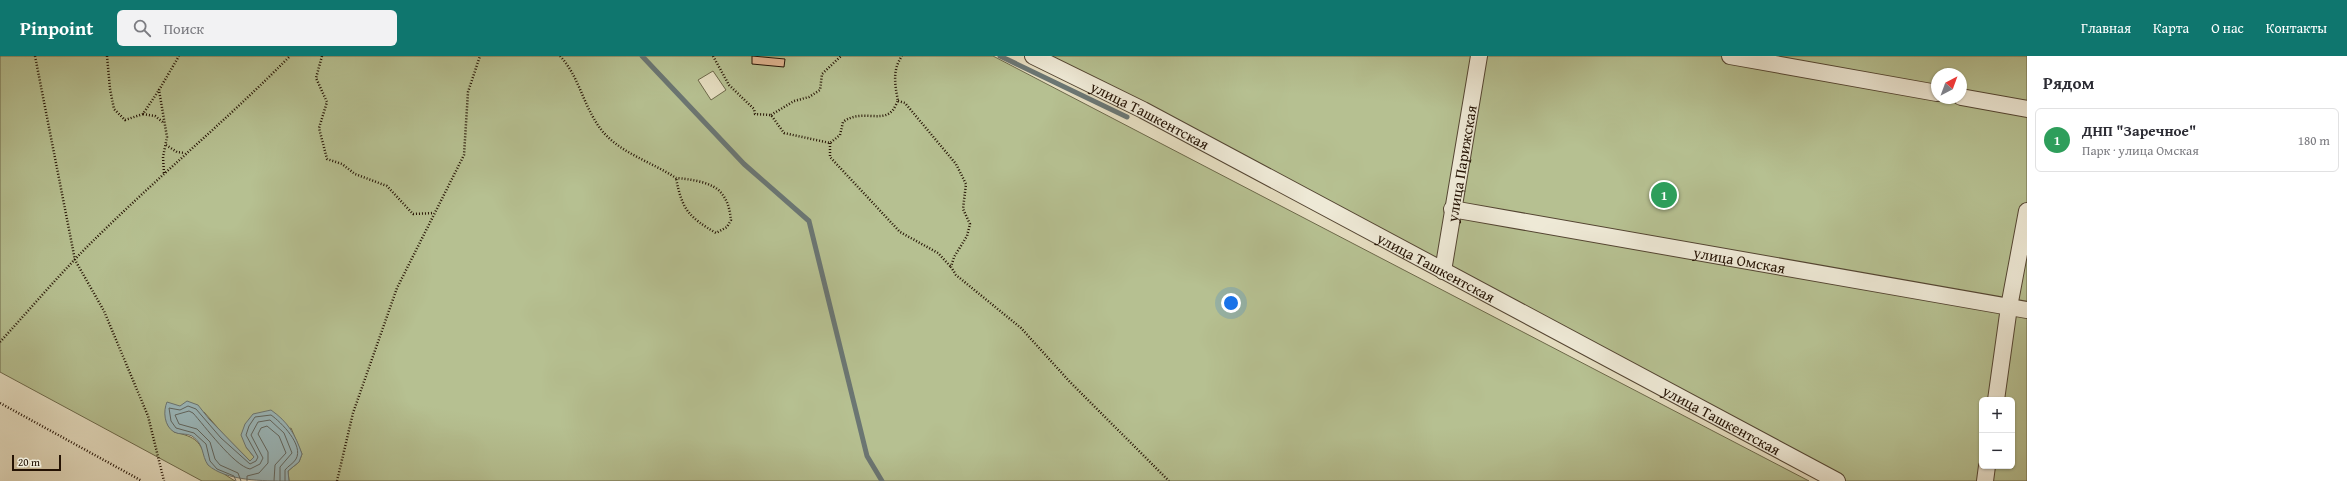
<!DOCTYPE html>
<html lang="ru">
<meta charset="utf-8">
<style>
:root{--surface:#fff;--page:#f2f2f3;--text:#2b2b33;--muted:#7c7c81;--line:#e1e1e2;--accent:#0f766e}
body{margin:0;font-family:"Gentium Book Plus",serif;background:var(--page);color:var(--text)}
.controls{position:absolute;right:12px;bottom:12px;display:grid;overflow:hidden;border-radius:6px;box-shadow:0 1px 3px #0004}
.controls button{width:36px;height:36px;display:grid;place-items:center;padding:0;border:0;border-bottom:1px solid var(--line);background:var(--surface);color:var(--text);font:20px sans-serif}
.compass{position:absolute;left:1931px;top:12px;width:36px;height:36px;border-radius:50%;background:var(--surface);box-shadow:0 1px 3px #0004;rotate:41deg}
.scale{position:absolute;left:12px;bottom:10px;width:49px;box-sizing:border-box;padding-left:4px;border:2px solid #241203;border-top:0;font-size:11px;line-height:14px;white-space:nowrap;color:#241203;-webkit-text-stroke:3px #eee9d6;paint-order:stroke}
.you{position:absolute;left:1231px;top:247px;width:14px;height:14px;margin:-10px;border:3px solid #fff;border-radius:50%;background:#1a73e8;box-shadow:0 0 0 6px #1a73e833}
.badge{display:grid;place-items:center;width:26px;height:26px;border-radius:50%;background:var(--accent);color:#fff;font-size:13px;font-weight:700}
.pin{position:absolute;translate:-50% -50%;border:2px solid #fff;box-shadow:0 1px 4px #0006}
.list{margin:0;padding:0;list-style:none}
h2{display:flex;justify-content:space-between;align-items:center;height:52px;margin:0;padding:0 16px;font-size:17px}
h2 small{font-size:13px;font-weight:400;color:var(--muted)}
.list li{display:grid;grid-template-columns:26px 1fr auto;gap:12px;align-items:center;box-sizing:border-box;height:64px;margin:0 8px 8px;padding:0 8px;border:1px solid var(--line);border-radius:6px}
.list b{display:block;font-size:15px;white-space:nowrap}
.list p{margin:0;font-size:13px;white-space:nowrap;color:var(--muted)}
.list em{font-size:13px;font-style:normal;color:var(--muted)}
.icon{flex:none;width:22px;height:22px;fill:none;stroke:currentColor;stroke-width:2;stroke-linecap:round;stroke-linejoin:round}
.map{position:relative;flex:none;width:2027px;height:425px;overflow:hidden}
header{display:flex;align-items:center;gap:24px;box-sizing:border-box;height:56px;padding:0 20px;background:var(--accent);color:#fff}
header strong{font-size:19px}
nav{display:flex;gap:22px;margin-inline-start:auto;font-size:14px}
.search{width:280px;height:36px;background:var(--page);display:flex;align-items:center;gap:10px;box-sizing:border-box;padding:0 14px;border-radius:6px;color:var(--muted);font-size:15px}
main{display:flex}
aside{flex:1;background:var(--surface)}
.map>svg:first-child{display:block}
.green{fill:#b6c091;stroke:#6d694a;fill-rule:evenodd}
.water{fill:#9bb9bd;stroke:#6b7673}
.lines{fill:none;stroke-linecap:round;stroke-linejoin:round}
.shore{stroke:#606660;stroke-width:1}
.stream{stroke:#6b7673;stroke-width:5}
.building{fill:#e0b591;stroke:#241203}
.street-casing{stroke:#544532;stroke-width:18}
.path{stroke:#241203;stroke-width:2.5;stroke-dasharray:1 2;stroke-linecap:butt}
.street{stroke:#eee9d6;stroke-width:16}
.labels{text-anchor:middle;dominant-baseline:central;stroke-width:4;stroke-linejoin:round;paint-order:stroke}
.street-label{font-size:15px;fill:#241203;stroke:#eee9d6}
</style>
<header>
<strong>Pinpoint</strong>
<div class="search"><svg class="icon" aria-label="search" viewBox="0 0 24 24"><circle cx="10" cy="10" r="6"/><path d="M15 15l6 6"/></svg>Поиск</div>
<nav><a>Главная</a><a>Карта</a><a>О нас</a><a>Контакты</a></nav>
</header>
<main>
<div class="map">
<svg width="2027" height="425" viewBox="0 0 2027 425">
<rect width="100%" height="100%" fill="#e5ddc0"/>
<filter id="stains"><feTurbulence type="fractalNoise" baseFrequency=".005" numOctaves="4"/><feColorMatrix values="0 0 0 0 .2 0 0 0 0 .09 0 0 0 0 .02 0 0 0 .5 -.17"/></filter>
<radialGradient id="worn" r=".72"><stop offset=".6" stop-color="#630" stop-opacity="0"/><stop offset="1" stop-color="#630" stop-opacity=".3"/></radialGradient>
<path class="green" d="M0,0H993L1809,425H289L288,415L299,406L302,398L291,372L246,391L254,401L250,405L224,379L204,356L174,376C196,381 201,385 207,407L235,425H202L0,316ZM713,15L726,34L711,44L698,24Z
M1034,0H2027V425H1837ZM1937,18H1961V42H1937ZM1982,344H2012V410H1982Z"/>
<path class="water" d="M187,345L198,349L209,363L250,405L254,401L246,391L241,379L245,368L253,358L271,354C288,366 295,378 302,398L299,406L288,415L289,425C263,425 226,425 208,409C201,399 205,389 192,380C187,377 179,379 174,376C164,370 163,355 167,346L180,350Z"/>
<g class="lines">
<path class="shore" d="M236,425L234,420L217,413L210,405L206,388L194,377L176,372L171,365L169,352L180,354L188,350L196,353L221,382L250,408L256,405L258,401L246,379L249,370L255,361L271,359C281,366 304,389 296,403C294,407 288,410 285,414V425
M241,425L238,417L220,409L215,403L210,386L197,373L179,368L175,359L189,355L193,357C204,369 234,410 250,413L260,408L263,402L251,379L258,366L270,364L284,377L292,397L280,411V425
M247,425V420L259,417L268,407V396L258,378L261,372L267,370L279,380L286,397L275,409L274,425"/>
<path class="stream" d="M642,0L744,108L809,165L867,400L882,425
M1000,0L1127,61"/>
</g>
<path class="building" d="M752,0L785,3L784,11L752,8Z"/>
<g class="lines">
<defs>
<g id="street">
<path id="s1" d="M1033,0L1143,54L1837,425"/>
<path d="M1730,0L1937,37"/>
<path d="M1961,41L2027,53"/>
<path id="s2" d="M1452,153L2027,254"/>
<path id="s3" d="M1443,215L1479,0"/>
<path d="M1996,344L2009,251L2027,155"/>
<path d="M1985,425L1987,410"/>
</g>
</defs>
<use href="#street" class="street-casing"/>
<path class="path" d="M35,0L75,204L104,255L148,360L164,425
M107,0L110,33L114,53L125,64L143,58L159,34
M322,0L316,22L327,46L319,72L327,103L342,108L355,118L387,130L413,158L434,157
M560,0C579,20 583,49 600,72C617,96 652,106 676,122C689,123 714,126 722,138C728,145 730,155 731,164L727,171L716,177C689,161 682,154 676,122
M713,0L729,29L754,53L755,58L771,59L784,77L830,87L840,79L843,66C860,53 880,66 891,56C894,54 896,48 898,45C895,29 892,14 902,0
M898,45L905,47L956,108L966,128L963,153L970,168L967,180L954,201L951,211L956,219L1021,272L1070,326L1169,425
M143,58L155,60L164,67
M771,59L794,45L809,41L820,34L822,18L841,0
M830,87V101L900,176L938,197L951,211
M166,89L177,96L185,97
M164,117L163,101L167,81L159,34L179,0
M0,286C32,251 63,214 97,181C160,119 228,63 290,0
M0,347L142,425
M337,425L353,357L397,232L464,99L468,36L480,0"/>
<use href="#street" class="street"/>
</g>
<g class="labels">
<g class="street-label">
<text stroke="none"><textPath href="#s1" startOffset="131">улица Ташкентская</textPath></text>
<text stroke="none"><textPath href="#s3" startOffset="109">улица Парижская</textPath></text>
<text stroke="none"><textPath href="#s2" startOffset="292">улица Омская</textPath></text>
<text stroke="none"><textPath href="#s1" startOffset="455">улица Ташкентская</textPath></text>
<text stroke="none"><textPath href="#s1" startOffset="779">улица Ташкентская</textPath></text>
</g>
</g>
<rect width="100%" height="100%" filter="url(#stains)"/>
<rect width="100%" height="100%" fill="url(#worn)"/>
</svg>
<div class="controls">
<button>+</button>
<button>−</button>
</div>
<svg class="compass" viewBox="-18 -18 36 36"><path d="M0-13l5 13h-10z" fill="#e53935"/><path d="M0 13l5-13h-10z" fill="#7c7c81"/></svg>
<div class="scale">20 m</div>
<div class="you"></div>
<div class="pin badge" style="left:1664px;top:139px;background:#2e9e5b">1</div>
</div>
<aside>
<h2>Рядом<small></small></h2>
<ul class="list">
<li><span class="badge" style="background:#2e9e5b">1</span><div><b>ДНП &quot;Заречное&quot;</b><p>Парк · улица Омская</p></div><em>180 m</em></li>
</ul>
</aside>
</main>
